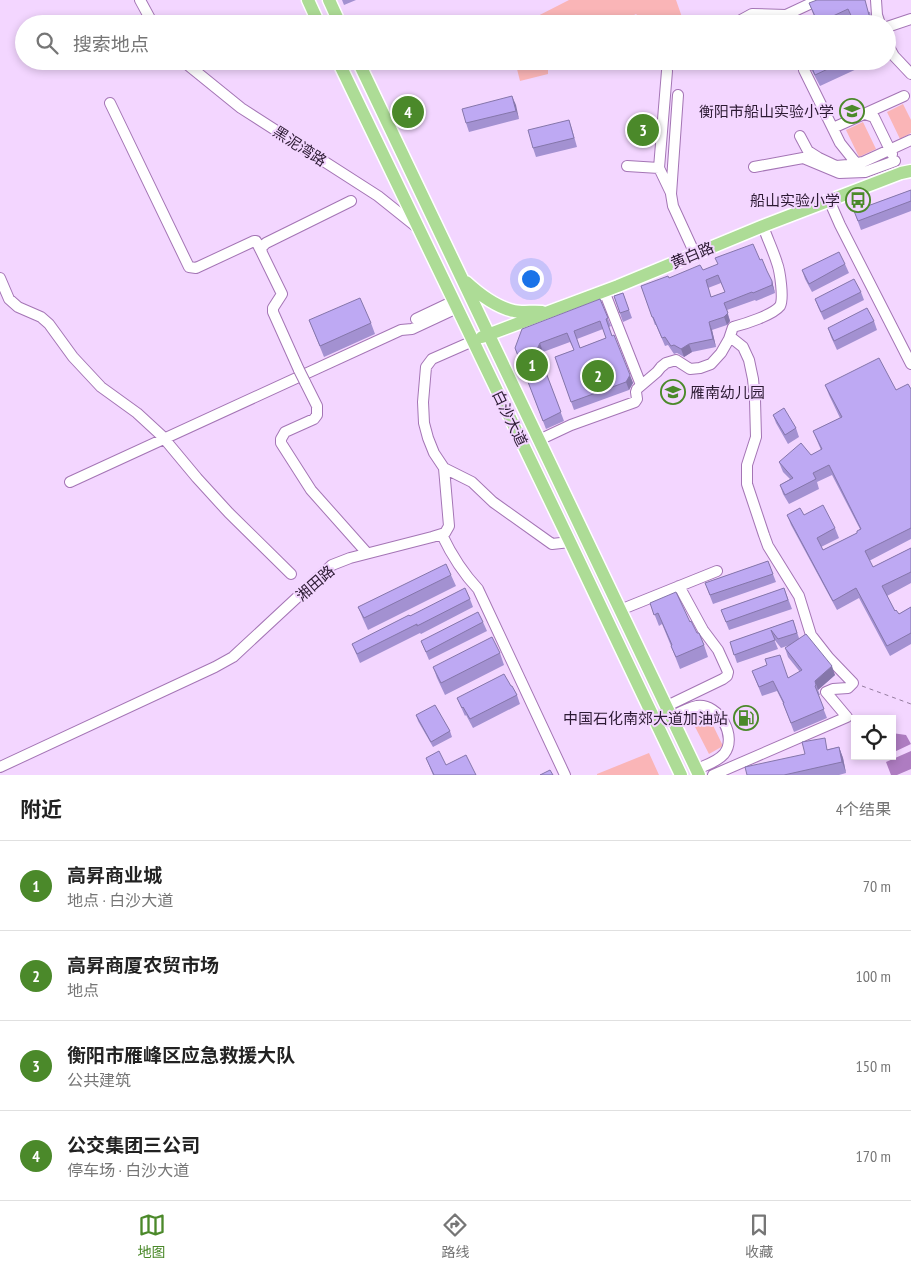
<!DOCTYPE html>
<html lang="zh">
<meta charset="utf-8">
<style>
:root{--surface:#fff;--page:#f6f6f6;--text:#222;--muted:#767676;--line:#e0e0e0;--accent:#4b892a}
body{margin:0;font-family:"PT Sans Narrow","Noto Sans SC",sans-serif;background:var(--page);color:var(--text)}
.controls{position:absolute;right:15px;bottom:15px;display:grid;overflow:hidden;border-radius:0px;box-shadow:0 2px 8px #0003}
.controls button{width:45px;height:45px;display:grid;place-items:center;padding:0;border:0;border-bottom:1px solid var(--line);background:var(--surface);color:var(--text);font:25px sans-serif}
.you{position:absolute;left:530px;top:278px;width:18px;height:18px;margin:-12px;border:4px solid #fff;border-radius:50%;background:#1a73e8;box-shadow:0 0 0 8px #1a73e833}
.badge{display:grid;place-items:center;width:32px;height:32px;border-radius:50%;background:var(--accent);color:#fff;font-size:16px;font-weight:700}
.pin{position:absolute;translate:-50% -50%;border:2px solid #fff;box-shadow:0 1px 5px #0006}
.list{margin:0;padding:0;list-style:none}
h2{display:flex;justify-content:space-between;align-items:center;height:65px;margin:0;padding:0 20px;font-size:21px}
h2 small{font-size:16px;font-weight:400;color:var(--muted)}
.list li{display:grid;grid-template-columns:32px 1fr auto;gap:15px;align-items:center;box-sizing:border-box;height:90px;padding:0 20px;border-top:1px solid var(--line)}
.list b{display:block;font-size:19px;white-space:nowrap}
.list p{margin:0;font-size:16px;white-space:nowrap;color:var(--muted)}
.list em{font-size:16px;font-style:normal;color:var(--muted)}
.icon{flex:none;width:28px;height:28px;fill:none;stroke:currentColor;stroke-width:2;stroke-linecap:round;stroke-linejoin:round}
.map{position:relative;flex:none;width:911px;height:775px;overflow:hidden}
.search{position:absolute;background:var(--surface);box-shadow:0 2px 8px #0003;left:15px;right:15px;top:15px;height:55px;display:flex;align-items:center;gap:12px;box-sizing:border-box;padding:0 18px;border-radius:28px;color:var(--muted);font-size:19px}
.sheet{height:425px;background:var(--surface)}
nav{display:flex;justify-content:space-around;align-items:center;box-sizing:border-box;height:70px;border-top:1px solid var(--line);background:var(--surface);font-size:14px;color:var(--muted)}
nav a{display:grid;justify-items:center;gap:2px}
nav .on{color:var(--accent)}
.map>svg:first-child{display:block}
.green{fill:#fab5b7}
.water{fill:#ae7cc1}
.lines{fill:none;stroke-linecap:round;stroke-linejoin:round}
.minor-casing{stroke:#a475b5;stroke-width:12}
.major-casing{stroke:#fff;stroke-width:15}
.path{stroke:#957d9f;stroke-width:1;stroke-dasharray:4 4;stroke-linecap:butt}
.minor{stroke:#fff;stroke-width:10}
.major{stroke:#addc96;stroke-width:12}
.minor-bridge-casing{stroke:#a475b5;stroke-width:12;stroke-linecap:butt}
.minor-bridge{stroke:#fff;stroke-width:10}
.wall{fill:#a391d1;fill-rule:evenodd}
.shaded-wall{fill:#8576aa}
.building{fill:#bea9f3;stroke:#8576aa;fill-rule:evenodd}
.labels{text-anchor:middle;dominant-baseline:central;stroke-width:4;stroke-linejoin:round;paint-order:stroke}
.poi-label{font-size:15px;fill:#2c1a33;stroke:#f3d6ff;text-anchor:end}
.street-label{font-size:15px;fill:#2c1a33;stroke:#f3d6ff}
</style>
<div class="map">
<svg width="911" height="775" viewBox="0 0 911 775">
<rect width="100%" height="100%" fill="#f3d6ff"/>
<path class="green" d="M569,0H676L683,20L681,24H646L636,14L616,24H522Z
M515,61H548V74L520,81Z
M903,104L911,120V133L900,139L887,112Z
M863,122L876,149L859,157L846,130Z
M706,711L723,746L709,754L691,719Z
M649,753L659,775H597V774Z"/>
<path class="water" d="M892,733L906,735L911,744L892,753Z
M911,751V769L897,775H891L886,762Z"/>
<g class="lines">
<defs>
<path id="minor" d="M140,0L153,24
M876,0L877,15L880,24
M791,24L741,20L752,14L786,15L818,0
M887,27L911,19
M887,43L894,56L911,74
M183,61L241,108L378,196L418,228
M819,61L807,66L804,70L840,143L856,163
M667,71L659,168L671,193
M678,95L671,194L673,206L695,254
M110,103L189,267L196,268L254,241H256L262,253
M865,114L874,117L892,154
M833,128L904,96
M800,136L808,151L819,158L836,166L848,165L863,162L911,140
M627,166L659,168
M754,167L803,158L839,173L865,172L895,161
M829,200L840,225L911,364
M0,278L9,299L18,307L41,317L49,324L73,357L101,387L137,413L162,436L197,478L229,513L291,574
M604,291L641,385
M416,319L454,301
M729,339L733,327C745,324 773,315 780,306C784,299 780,271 777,263C773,250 767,238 763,226
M299,370L273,312V308L282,294L262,253L261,248L266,243L351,201
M305,382L317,406V415L314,419L285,432L281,439V443L311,490L367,553
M539,440L571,425L635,402L637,399L636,392L637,389L657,372L661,367L666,363L676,360L690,369L700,368L711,364L721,353L729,339H733L743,347L749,360L753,379L755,400L756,437L747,465V484L764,535L768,546L799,596L811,635L829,658L853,683L848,688L833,689L826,692L847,717L713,775
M444,468L472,482L493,502L552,544L570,542
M70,482L401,330L412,329L457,308
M442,535C452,556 462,572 478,589L565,775
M620,610L717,571
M667,706L723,679L727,676L728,672L718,650L703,630L679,586
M671,717C679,713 688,708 697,706C719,703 738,737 724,754C717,762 706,765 697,769
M0,767L215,667L233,657L332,565L350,558L432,537L445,533L449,526L444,468L434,453L428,438L424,423L423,402L426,367L432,359L473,341"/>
<path id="major" d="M308,0L319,24
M329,0L340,24
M338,61L570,542L681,775
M358,61L699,775
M466,282C479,294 495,307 514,311C522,313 533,311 542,312
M482,337L618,286L763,226L901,173L911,171"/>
</defs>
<use href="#minor" class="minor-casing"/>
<use href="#major" class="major-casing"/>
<path class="path" d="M862,686L911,704"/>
<use href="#minor" class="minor"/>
<use href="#major" class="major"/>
<defs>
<path id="minor-bridge" d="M299,370L305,382"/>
</defs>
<use href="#minor-bridge" class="minor-bridge-casing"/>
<use href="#minor-bridge" class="minor-bridge"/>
</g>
<path class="wall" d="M342,0H356L344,5Z
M809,3L870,12L871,16L876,24H854L853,20L845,24H817Z
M809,61H874L820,86L812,71Z
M512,96L519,119L469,132L466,123Z
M569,120L572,129L577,147L536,157L533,148Z
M911,190V211L861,230L854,211Z
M760,260L772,281L775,293L756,301L755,300L727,310L730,321L727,325L712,330L716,347L692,352L684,357L677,353L674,354L668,345L665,346L656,325H655L641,286L669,278L703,270ZM721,283L725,292L711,297L708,288Z
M845,264L849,273L812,292L805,279L802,270Z
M861,292L864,300L824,320L818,307L815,299Z
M623,293L632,318L623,322L614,296Z
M600,299L611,326L609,327L612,336L633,383L629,390L574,410L555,357L574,350L570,342L543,352L540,357L564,421L546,429L515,348ZM603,329L606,338L580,348L577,339Z
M309,320L371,323L375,334L324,357Z
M874,321L877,330L837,350L831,337L828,328Z
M825,385L896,390L911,389V539L869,561L873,567L911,548V583L887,596L895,611L899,614L911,607V644L890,656L859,598L837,610L791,525L787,515H804L835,528L839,538L821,547L823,550L857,533L860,529L832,475L817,482L819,489L789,504L783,494L780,485L790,479L783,472L779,462L811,455L821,450L813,431L840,418L829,395Z
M773,415L796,428L799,437L788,444L776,423Z
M768,561L776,582L713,604L705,583Z
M451,575L456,586L368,630L363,619L358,607Z
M784,588L792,609L729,630L721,610Z
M470,599L473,607L421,634L420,633L360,663L352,644L410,616Z
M650,603L690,622L704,645L708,657L680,669L671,646L662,624L659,626Z
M793,620L799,638L835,675L818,690L820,695H818L827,718L794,732L783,703L777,691L762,696L752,671L788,678L800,672L788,657L785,648L790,645L781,648L774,639L778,649L737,663L730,642Z
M483,622L487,631L429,660L421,641Z
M500,653L504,665L445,695L437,678L433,667Z
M511,686L517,695L520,704L473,728L466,715L465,716L457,698Z
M416,715L450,731L452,737L433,747L418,721Z
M839,747L843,758L846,773L839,775H747L829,749Z
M426,758L446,765L476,775H433Z"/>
<path class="shaded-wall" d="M512,96L516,105L519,119L516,111Z
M772,281L775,293L772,285Z
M724,303L730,321L727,325L724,317Z
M709,322L712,330L716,347L713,339Z
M540,343L543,352L540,358L537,349Z
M689,344L692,352L684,357L681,349Z
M630,375L633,383L629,390L626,382Z
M832,666L835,675L818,690L815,681Z
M839,747L843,758L846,773L842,762Z"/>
<path class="building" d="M817,0H865L869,15L874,19L876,24H855L848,9L818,23L809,3Z
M809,61H845L815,75Z
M512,96L516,111L466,123L462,109Z
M569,120L574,138L533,148L528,130Z
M911,190V201L858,221L854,211Z
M753,244L760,260L762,259L767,271L772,281V285L753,293L752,292L724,303L728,313L724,317L709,322L713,339L689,344L681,349L674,345L671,346L665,337L662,338L653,317H652L641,286L668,276L669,278L700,265L703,270L718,264L715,258ZM718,275L725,292L711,297L706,280Z
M839,252L845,264L809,284L802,270Z
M854,279L861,292L821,312L815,299Z
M623,293L629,310L620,313L614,296Z
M360,298L371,323L320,346L309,320Z
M600,299L608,318L606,319L612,336L614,335L630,375L626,382L571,402L555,357L574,350L567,333L540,343L537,349L561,412L543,421L515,348L522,329ZM600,321L606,338L580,348L574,331Z
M867,308L874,321L834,341L828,328Z
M879,358L896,390L908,384L911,389V528L865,551L873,567L911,548V572L882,586L895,611L896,610L899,614L911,607V633L887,646L856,588L833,601L787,515L800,508L804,515L823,505L835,528L817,538L823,550L857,533V531L861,529L829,465L813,473L816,479L785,495L780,485L793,478L779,462L801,443L811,455L822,449L813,431L842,417L825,385Z
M784,408L796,428L785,435L773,415Z
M768,561L773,574L710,595L705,583Z
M446,564L451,575L364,618L358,607Z
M465,588L470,599L417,626V624L357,654L352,644L409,615L410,616Z
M784,588L788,600L726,622L721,610Z
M676,592L690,622L691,621L697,633H699L704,645L676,657L671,646L672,645L658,613L654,615L650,603Z
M478,612L483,622L426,652L421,641Z
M793,620L797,633L778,639L771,630L775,640L734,655L730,642Z
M806,634L832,666L815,681L816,685L815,686L824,709L791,723L783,703H784L773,681L759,687L752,671L767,665L765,659L780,655L788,678L802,670L785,648Z
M492,637L500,653L441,683L433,667Z
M504,674L511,686H512L517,695L470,719L463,707L462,708L457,698Z
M435,705L450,731L431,742L416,715Z
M825,738L827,750L839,747L842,762L784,775H747L745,767L805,754L802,742Z
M439,751L446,765L466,755L476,775H434L426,758Z
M550,770L553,775H540Z"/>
<defs>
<symbol id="school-ring" viewBox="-11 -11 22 22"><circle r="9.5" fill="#f3d6ff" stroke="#4b892a" stroke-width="1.5"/><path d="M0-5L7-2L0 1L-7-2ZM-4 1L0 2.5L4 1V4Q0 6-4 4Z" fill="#4b892a"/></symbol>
<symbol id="bus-ring" viewBox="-11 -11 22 22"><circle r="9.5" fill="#f3d6ff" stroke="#4b892a" stroke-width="1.5"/><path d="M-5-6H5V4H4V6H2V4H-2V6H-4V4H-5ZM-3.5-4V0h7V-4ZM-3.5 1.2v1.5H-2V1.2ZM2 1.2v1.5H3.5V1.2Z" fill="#4b892a"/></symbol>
<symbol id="fuel-ring" viewBox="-11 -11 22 22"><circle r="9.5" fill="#f3d6ff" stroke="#4b892a" stroke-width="1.5"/><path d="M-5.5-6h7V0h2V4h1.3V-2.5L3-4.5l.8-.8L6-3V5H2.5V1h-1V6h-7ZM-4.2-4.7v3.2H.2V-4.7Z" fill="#4b892a"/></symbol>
</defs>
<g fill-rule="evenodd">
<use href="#school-ring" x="838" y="97" width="28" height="28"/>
<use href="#bus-ring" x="844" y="186" width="28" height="28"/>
<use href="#school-ring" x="659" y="378" width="28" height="28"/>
<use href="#fuel-ring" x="732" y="704" width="28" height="28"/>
</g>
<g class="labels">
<g class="poi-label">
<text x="834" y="111">衡阳市船山实验小学</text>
<text x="840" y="200">船山实验小学</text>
<text x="690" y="392" text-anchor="start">雁南幼儿园</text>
<text x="728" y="718">中国石化南郊大道加油站</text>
</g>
<g class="street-label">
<text transform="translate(300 146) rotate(33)">黑泥湾路</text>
<text transform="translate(692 255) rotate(-23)">黄白路</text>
<text transform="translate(510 418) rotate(64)">白沙大道</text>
<text transform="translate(315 583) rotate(-41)">湘田路</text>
</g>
</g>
</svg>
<div class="controls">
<button><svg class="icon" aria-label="locate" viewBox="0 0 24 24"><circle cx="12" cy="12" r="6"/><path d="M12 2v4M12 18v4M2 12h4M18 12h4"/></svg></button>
</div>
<div class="you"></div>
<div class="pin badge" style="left:532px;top:365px">1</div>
<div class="pin badge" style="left:598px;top:376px">2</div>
<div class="pin badge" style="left:643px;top:130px">3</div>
<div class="pin badge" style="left:408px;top:112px">4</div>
<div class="search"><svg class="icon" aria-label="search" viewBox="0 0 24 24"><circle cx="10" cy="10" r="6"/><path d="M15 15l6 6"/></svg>搜索地点</div>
</div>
<section class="sheet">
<h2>附近<small>4个结果</small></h2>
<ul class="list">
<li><span class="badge">1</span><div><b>高昇商业城</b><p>地点 · 白沙大道</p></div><em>70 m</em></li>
<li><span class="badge">2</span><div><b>高昇商厦农贸市场</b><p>地点</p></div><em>100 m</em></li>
<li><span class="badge">3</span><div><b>衡阳市雁峰区应急救援大队</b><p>公共建筑</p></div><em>150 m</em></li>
<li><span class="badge">4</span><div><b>公交集团三公司</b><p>停车场 · 白沙大道</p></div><em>170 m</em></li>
</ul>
</section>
<nav>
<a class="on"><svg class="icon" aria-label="map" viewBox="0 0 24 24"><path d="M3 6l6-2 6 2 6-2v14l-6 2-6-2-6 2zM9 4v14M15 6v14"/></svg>地图</a>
<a><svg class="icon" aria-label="directions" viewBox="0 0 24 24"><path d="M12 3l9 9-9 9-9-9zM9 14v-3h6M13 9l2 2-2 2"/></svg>路线</a>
<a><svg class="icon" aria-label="saved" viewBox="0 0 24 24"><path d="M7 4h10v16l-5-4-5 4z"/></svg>收藏</a>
</nav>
